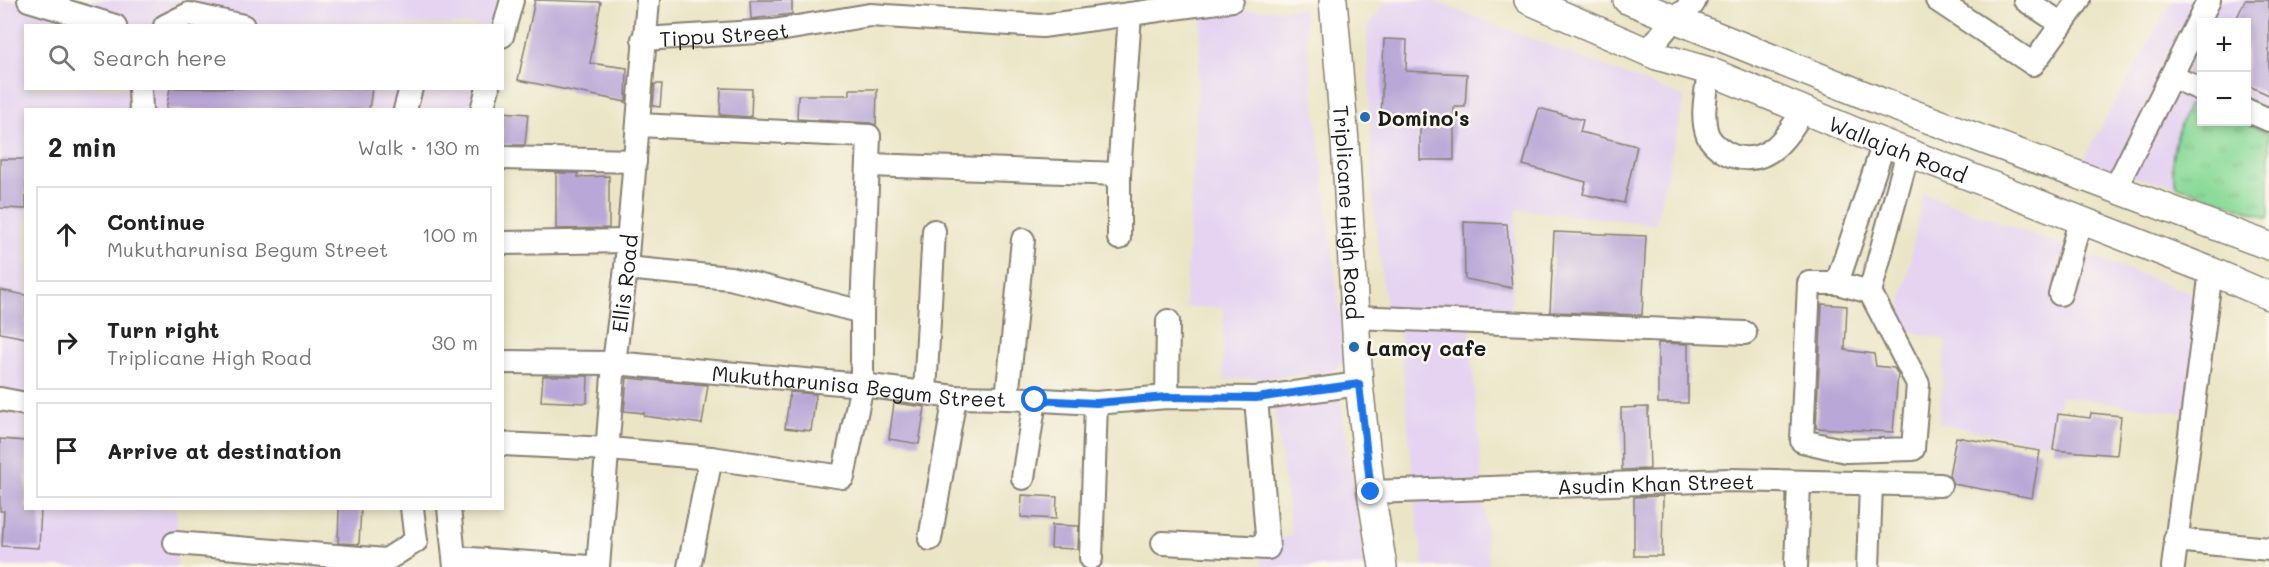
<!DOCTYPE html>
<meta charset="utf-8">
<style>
:root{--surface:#fff;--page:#f2f2f2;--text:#222;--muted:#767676;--line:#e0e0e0}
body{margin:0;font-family:Mali,sans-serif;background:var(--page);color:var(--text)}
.controls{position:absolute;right:18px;top:18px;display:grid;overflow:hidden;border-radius:0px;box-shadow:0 3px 9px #0003}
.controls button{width:54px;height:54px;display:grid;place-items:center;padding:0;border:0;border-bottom:2px solid var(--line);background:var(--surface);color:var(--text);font:30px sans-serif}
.stop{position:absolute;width:18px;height:18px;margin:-14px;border:4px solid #1a73e8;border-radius:50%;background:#fff}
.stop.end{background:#1a73e8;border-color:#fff;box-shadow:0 2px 6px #0008}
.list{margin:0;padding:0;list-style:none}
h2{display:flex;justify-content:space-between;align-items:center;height:78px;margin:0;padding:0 24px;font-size:26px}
h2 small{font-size:20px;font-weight:400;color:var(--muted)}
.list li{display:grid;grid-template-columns:39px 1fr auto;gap:18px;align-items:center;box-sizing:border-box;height:96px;margin:0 12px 12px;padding:0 12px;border:2px solid var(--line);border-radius:0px}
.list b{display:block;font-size:22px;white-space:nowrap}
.list p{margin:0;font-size:20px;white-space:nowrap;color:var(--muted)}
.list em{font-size:20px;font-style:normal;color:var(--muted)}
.icon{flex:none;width:33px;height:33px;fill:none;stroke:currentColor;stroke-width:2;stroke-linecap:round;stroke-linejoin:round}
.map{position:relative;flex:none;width:2269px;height:567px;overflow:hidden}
.search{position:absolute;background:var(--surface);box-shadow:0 3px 9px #0003;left:24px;top:24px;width:480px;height:66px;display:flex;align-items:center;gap:15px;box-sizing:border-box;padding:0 21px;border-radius:0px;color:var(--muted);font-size:22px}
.panel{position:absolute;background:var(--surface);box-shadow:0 3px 9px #0003;left:24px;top:108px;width:480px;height:402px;border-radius:0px}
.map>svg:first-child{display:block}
.built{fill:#e5d3f1;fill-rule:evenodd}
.grass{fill:url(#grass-tufts);stroke:#547c5b;stroke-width:1.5}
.building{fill:#b9a7d7}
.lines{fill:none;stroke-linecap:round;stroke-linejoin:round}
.minor-casing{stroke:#848071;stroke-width:26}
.major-casing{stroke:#848071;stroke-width:30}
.minor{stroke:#fff;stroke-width:22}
.major{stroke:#fff;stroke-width:27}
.route{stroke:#1a73e8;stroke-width:8}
.poi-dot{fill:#1f6fb2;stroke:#fbf7ec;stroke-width:2}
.labels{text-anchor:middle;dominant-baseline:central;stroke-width:5;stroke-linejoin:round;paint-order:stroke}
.street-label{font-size:21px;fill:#1c1c1c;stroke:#fbf7ec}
.poi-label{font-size:21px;font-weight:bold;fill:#1c1c1c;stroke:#fbf7ec;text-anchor:start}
</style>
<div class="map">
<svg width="2269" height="567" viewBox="0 0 2269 567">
<defs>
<pattern id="grass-tufts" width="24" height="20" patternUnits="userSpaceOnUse" patternTransform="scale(1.5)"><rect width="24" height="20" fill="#8cdb9a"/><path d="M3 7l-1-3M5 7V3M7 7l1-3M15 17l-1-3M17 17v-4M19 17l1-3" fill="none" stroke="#78bb84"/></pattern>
</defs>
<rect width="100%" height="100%" fill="#fbf7ec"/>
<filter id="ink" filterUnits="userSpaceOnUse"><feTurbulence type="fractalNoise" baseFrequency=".0167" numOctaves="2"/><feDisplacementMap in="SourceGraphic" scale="12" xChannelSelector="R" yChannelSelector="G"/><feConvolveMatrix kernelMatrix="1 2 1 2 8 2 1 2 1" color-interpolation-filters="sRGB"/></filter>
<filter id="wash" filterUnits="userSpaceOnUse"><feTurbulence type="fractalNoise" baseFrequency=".008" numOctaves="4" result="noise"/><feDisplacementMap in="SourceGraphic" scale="24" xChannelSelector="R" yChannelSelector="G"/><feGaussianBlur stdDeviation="1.35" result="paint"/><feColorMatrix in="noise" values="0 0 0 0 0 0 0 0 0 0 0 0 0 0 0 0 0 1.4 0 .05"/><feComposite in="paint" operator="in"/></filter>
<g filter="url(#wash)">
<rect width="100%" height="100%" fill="#ebe5c6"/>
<path class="built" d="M0,0H498L491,25L26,26V88L475,89L469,110H26V508L177,509V567H0Z
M1397,0H1431L1685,98L1655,224L1517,209L1510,324L1387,318L1373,202L1367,30L1384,4Z
M2173,0H2269V218L2178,186L2080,165ZM2202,22H2246V122H2202Z
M1303,9L1346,360L1330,373L1223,380L1224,308L1185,307L1202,12Z
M1923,194L2190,293L2197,317L2191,414L2061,396L2049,444L1938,423L1946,340L1897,328Z
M1399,323L1469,324L1489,567H1424L1415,506Z
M1339,391L1366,567H1262L1261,542L1292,536L1273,397Z"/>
<path class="grass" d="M2195,103H2201L2202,122H2243L2269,133V218L2178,186C2164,162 2179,129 2188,106Z"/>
<g id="blocks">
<path class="building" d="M535,0L601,2L590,63L627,68L626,102L518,80Z
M750,0H792V14L751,19Z
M2245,0H2269V95L2247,85V22H2235Z
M1384,39L1407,40L1406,71L1467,74L1465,107H1454V160H1420V121L1381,120Z
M655,84H662L660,107L653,106Z
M170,88H372L369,110H166Z
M721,88L752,89L751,117L720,115Z
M850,89H877L876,125L870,123L797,119L798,95H850Z
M1539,108L1583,120L1580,132L1637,146L1624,203L1583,194L1586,182L1523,165Z
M502,112L528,114L525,145H502Z
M0,159H26V209L0,208Z
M556,173H578V177L609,176V228L556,229Z
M1464,222L1507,224L1512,288L1465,279Z
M1554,232L1646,236L1642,315L1550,312Z
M0,290L26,295V338L0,333Z
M1822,304L1847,306L1845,350L1874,354L1876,366L1894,368L1898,374L1893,432L1816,428Z
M1658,343L1688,344V403H1658Z
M543,376H588L587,403L541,401Z
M627,378L708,385L702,424L644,416V413L624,411Z
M790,392L816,394L811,431L785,428Z
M894,403L925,407L919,444L889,439Z
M1648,407L1650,469L1622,470L1621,408Z
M2091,413L2121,416L2117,455L2053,450L2058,414L2090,418Z
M1956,437L2040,451L2032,498L1953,484L1949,475Z
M0,439L26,441V508H41L39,548L2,546L4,511H0Z
M1022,495L1057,497L1056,519L1021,517Z
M1663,496L1662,556H1634V497Z
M339,508H361L359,544L338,543Z
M1052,525L1079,526L1078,549L1051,548Z"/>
</g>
</g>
<g filter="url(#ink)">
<use href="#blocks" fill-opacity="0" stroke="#848071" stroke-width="1.5"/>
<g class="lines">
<defs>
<g id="minor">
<path d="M29,0L115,26"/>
<path d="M1937,0L2033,64L2062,24L2025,0"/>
<path d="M2062,24L2079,0"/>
<path d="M165,26L189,14L243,26"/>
<path d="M502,36L512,0"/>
<path id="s1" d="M643,39L773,31L870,15L1042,26L1232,0"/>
<path d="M1647,52L1674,19L1693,4L1695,0"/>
<path d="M1709,71C1707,90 1700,117 1708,136C1713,145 1724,153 1733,156C1768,167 1788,136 1803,110"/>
<path d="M2171,76L2202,90"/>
<path d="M140,88L141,110"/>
<path d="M405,110L411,88"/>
<path d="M482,110L488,88"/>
<path d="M2246,110L2269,120"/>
<path d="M502,158L635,161"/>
<path d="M869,165L1119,174"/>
<path d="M2115,189L2209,0"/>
<path d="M1119,238V174L1130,14"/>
<path d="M502,243L628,241"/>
<path d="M626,268L730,278L862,312"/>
<path d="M1837,283L1884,143"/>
<path d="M1870,292L1837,283H1809L1802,441L1846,451L1913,449L1918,384L1870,292L1908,152"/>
<path d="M2060,294L2080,221"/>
<path d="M1354,317L1745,333"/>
<path id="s2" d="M502,362L614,363L862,385L955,397L1007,398L1096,403L1167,397L1256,398L1359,384"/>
<path d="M925,392L934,231"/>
<path d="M1167,397L1168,321"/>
<path d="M1007,398L1023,240"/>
<path d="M0,399L26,404"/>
<path d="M502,444L609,449L711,458L843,477L862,385V312L869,136L638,125"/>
<path d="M1023,478L1035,400"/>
<path id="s3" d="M1371,492L1730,480L1940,485"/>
<path d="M449,508L455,567"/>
<path d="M930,539L955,397"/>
<path d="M2175,540L2269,549"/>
<path d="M175,543L386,560L416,541L412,508"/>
<path d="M1163,543L1268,548L1256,398"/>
<path d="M455,558L590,567"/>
<path d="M1091,558L1096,403"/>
<path id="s4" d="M598,567L614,363L626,268L648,0"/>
<path d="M689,567L711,458"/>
<path d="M1796,567L1799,482"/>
<path d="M1868,567L1871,485"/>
<path d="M2173,567L2211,271"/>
</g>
<g id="major">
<path id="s5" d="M1333,0L1345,142L1359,384L1371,492L1383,567"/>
<path id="s6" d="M1528,0L1657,56L1709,71L1871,138L2211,271L2269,296"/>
<path d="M1627,0L1882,102L2269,246"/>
</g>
</defs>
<use href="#minor" class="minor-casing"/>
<use href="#major" class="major-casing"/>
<use href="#minor" class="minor"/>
<use href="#major" class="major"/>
</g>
</g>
<g class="lines" filter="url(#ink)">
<path class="route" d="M1035,400L1096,403L1167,397L1256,398L1359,384L1371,492"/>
</g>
<g class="poi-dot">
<circle cx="1365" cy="117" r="6"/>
<circle cx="1354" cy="347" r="6"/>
</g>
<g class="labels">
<g class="street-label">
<text stroke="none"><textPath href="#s1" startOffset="81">Tippu Street</textPath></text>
<text stroke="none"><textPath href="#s6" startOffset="399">Wallajah Road</textPath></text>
<text stroke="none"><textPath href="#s5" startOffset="213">Triplicane High Road</textPath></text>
<text stroke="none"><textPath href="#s4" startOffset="285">Ellis Road</textPath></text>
<text stroke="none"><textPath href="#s2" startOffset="358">Mukutharunisa Begum Street</textPath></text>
<text stroke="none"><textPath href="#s3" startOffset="285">Asudin Khan Street</textPath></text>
</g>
<g class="poi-label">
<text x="1377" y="117">Domino's</text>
<text x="1366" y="347">Lamcy cafe</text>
</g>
</g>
</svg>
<div class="controls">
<button>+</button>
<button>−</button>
</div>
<div class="stop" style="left:1035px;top:400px"></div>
<div class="stop end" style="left:1371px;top:492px"></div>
<div class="search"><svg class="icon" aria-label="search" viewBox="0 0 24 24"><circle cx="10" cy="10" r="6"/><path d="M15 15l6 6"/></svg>Search here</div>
<section class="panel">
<h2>2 min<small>Walk · 130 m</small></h2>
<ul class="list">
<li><svg class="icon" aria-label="ahead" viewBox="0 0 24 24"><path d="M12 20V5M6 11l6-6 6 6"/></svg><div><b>Continue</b><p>Mukutharunisa Begum Street</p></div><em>100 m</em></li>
<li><svg class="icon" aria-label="right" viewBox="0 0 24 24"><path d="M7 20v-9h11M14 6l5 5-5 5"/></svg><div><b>Turn right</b><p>Triplicane High Road</p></div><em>30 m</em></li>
<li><svg class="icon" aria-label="arrive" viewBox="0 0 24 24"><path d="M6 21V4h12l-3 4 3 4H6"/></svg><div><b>Arrive at destination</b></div></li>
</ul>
</section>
</div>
